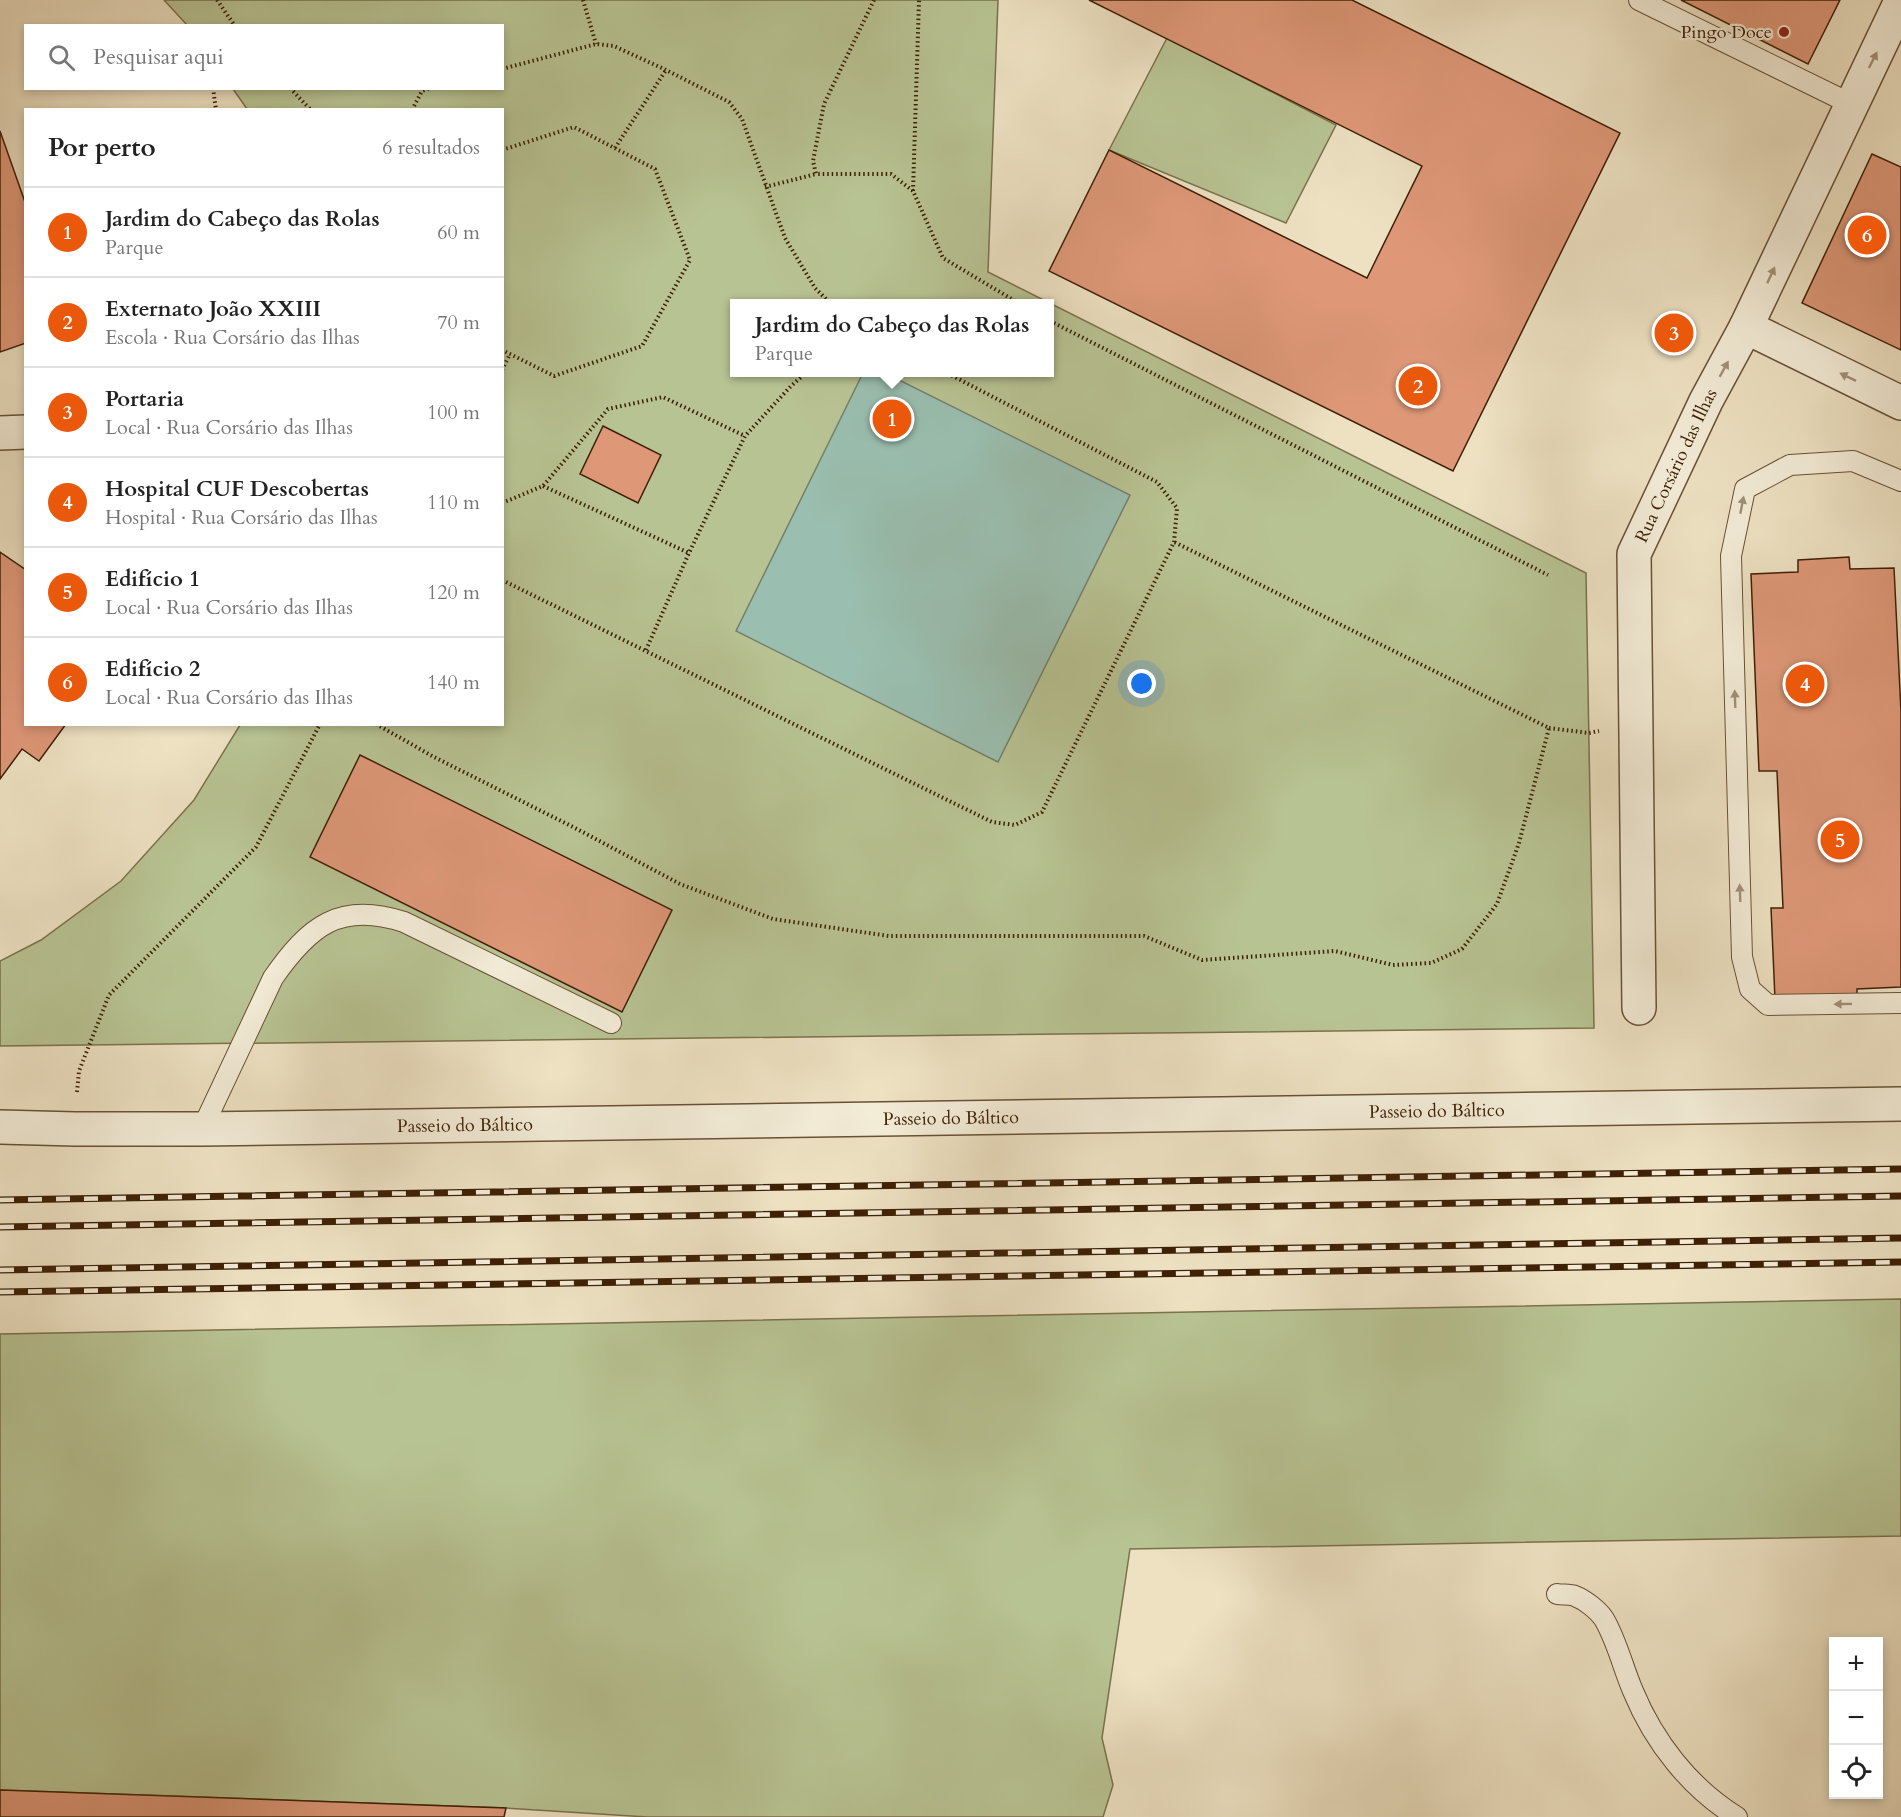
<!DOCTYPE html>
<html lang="pt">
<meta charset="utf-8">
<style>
:root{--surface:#fff;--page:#f2f2f2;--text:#222;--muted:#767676;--line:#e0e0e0;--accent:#ea580c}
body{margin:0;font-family:Cardo,serif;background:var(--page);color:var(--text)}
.controls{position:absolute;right:18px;bottom:18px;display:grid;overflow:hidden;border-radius:0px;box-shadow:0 3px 9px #0003}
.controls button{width:54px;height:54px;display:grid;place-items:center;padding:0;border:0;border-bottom:2px solid var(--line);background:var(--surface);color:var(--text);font:30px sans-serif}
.you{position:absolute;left:1142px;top:684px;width:21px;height:21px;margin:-15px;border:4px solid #fff;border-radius:50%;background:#1a73e8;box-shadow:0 0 0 9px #1a73e833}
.badge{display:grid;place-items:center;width:39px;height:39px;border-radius:50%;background:var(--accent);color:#fff;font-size:20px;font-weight:700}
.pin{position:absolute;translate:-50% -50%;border:3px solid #fff;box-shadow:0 2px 6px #0006}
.popup{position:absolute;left:730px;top:299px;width:324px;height:78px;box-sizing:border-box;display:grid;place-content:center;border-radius:0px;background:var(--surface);filter:drop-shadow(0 2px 4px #0005);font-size:20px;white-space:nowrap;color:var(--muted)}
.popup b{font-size:22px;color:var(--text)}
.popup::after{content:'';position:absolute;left:50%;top:100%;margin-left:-12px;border:12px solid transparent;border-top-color:var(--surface)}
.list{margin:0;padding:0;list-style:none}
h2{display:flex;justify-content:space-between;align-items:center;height:78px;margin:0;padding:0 24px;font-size:26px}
h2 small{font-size:20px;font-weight:400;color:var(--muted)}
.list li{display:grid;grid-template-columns:39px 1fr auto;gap:18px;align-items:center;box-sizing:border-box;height:90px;padding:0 24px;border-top:2px solid var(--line)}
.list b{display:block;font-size:22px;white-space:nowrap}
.list p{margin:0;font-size:20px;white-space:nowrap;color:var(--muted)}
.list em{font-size:20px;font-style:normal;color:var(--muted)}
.icon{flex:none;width:33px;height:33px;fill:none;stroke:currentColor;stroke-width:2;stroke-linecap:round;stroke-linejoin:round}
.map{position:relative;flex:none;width:1901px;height:1817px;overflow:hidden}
.search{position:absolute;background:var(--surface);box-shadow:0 3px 9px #0003;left:24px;top:24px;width:480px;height:66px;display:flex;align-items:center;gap:15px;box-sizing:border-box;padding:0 21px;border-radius:0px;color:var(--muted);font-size:22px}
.panel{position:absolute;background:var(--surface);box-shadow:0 3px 9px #0003;left:24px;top:108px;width:480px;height:618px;border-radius:0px}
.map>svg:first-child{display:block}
.green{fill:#b8c393;stroke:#7b724c;stroke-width:1.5;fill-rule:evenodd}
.water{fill:#9abeaf;stroke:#757f6b;stroke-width:1.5}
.building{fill:#de9878;stroke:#3e2006;stroke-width:1.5}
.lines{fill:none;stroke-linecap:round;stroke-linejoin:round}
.service-casing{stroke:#6a5035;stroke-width:22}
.minor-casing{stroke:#6a5035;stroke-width:36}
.path{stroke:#3e2006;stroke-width:4;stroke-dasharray:1.5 3;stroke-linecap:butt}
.service{stroke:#f3ecd7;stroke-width:20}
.minor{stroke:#f3ecd7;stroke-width:33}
.rail-casing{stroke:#3e2006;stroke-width:7}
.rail{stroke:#f3ecd7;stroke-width:4.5;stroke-dasharray:14;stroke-linecap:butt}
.oneway{fill:#a29079}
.poi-dot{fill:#8f2418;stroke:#f3ecd7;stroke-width:2}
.labels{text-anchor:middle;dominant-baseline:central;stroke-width:4.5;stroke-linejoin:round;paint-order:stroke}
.poi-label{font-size:18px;fill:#3e2006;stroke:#f3ecd7;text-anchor:end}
.street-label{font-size:18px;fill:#3e2006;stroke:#f3ecd7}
</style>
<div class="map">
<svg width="1901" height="1817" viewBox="0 0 1901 1817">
<rect width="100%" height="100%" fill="#ede1c2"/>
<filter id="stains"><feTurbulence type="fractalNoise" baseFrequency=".00333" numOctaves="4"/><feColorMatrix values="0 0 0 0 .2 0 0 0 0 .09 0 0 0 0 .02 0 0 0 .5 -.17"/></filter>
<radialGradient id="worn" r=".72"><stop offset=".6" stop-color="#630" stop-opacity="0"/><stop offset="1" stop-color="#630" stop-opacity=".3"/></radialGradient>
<path class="green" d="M164,0H998L988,272L1586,573L1594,1028L0,1046V961L41,940L121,881L194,800L240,725L502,724V110L247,109L233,89L502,88V26L187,25ZM734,304H1050V372H734Z
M1167,38L1336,125L1286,223L1109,150Z
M1901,1299V1536L1130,1549L1102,1738L1113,1785L1103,1817H647L506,1808L0,1790V1334Z"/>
<path class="water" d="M863,373H885L1130,495L998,762L736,631Z"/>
<path class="building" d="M1089,0H1352L1620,133L1453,471L1049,271L1109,150L1367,278L1422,166Z
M1681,0H1840L1808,64Z
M0,131L26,205V343L0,352Z
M1872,154L1901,167V350L1802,303Z
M1666,316L1693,329L1683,350L1656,337Z
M603,426L661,455L638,503L580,474Z
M0,552L26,570V724H66L39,761L22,749L0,779Z
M1849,557L1850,569L1894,568L1901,712V987L1857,989V996L1775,999L1771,908H1783L1777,771H1759L1751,574L1798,572V560Z
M360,755L672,910L622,1012L310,857Z
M0,1790L506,1808L504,1817H0Z"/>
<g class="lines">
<defs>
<path id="service" d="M1639,0L1851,104
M1901,481L1853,461L1790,465L1745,489L1731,556L1742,957L1750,989L1768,1005L1901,1003
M202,1129L273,978C309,926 340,901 404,922L611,1023
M1557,1594C1562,1595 1570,1594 1575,1596C1585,1600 1598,1610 1604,1619C1617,1641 1623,1668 1633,1691C1654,1742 1690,1788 1737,1817"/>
<g id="minor">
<path d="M1746,327L1901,403"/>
<path d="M0,433L26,432"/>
<path id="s1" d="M1639,1008L1634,554L1706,401L1746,327L1901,1"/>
<path id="s2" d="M0,1127L75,1129H202L1901,1104"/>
</g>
</defs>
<use href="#service" class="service-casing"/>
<use href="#minor" class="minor-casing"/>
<path class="path" d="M217,0L235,26
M583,0L596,44
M874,0L824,104L813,161L816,174H891L913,191L943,258L1020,304
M502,69L596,44L614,46L666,70L729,102L742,119L785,238L815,288L831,304
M213,88L216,110
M290,88L311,110
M412,110L422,91L430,88
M615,148L666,70
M502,150L574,127L655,169L690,260L642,346L554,376L502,350
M765,187L816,174
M913,191L919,0
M1050,321L1548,575
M502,370L510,354
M543,486L689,553
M502,503L543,486L608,409L663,397L745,436
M502,580L992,822L1015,825L1042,812L1174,542L1177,508L1157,482L945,372
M646,650L689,553L745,436L791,386L807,372
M376,724L434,757L577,829L680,884L773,919L889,936H1144L1202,960L1335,951L1393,965L1431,963L1462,949L1497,904L1519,843L1549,728L1174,542
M1549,728L1589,733L1599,731
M77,1092L79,1071L109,995L256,847L320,724"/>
<use href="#service" class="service"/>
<use href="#minor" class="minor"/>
<defs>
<path id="rail" d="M0,1200L1901,1169
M0,1227L1901,1196
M0,1270L1901,1238
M0,1292L1901,1262"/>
</defs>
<use href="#rail" class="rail-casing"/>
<use href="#rail" class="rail"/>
</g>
<defs><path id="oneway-solid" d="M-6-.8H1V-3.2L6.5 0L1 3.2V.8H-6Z" transform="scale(1.5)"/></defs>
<g class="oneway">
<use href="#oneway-solid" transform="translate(1873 60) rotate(-63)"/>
<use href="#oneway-solid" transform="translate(1771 275) rotate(-65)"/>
<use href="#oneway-solid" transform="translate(1724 369) rotate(-61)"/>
<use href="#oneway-solid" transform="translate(1848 377) rotate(-154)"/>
<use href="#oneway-solid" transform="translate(1742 505) rotate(-79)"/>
<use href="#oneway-solid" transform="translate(1735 699) rotate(-92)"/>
<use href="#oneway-solid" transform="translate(1740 893) rotate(-92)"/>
<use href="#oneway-solid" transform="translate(1843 1004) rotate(179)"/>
</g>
<circle class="poi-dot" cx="1784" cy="32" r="6"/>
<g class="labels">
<g class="poi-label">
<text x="1772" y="32">Pingo Doce</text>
</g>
<g class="street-label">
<text stroke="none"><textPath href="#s1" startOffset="552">Rua Corsário das Ilhas</textPath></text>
<text stroke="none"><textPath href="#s2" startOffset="1437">Passeio do Báltico</textPath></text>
<text stroke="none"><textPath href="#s2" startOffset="951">Passeio do Báltico</textPath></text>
<text stroke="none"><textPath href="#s2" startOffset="465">Passeio do Báltico</textPath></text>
</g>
</g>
<rect width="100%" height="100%" filter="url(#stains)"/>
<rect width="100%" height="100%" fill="url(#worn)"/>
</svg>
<div class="controls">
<button>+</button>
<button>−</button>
<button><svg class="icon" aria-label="locate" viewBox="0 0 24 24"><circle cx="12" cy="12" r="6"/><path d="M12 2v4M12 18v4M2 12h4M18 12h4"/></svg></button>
</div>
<div class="you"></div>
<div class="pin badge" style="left:892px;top:419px">1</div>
<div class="popup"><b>Jardim do Cabeço das Rolas</b>Parque</div>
<div class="pin badge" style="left:1418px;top:386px">2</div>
<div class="pin badge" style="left:1674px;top:333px">3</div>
<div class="pin badge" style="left:1805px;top:684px">4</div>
<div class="pin badge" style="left:1840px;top:840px">5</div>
<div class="pin badge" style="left:1867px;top:235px">6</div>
<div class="search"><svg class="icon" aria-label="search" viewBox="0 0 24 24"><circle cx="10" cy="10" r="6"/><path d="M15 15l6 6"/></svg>Pesquisar aqui</div>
<section class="panel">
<h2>Por perto<small>6 resultados</small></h2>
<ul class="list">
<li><span class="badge">1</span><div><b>Jardim do Cabeço das Rolas</b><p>Parque</p></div><em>60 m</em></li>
<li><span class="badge">2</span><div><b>Externato João XXIII</b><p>Escola · Rua Corsário das Ilhas</p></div><em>70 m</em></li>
<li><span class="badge">3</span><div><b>Portaria</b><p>Local · Rua Corsário das Ilhas</p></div><em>100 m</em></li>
<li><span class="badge">4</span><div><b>Hospital CUF Descobertas</b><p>Hospital · Rua Corsário das Ilhas</p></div><em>110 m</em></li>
<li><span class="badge">5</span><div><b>Edifício 1</b><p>Local · Rua Corsário das Ilhas</p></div><em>120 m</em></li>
<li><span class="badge">6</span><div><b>Edifício 2</b><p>Local · Rua Corsário das Ilhas</p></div><em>140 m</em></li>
</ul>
</section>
</div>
